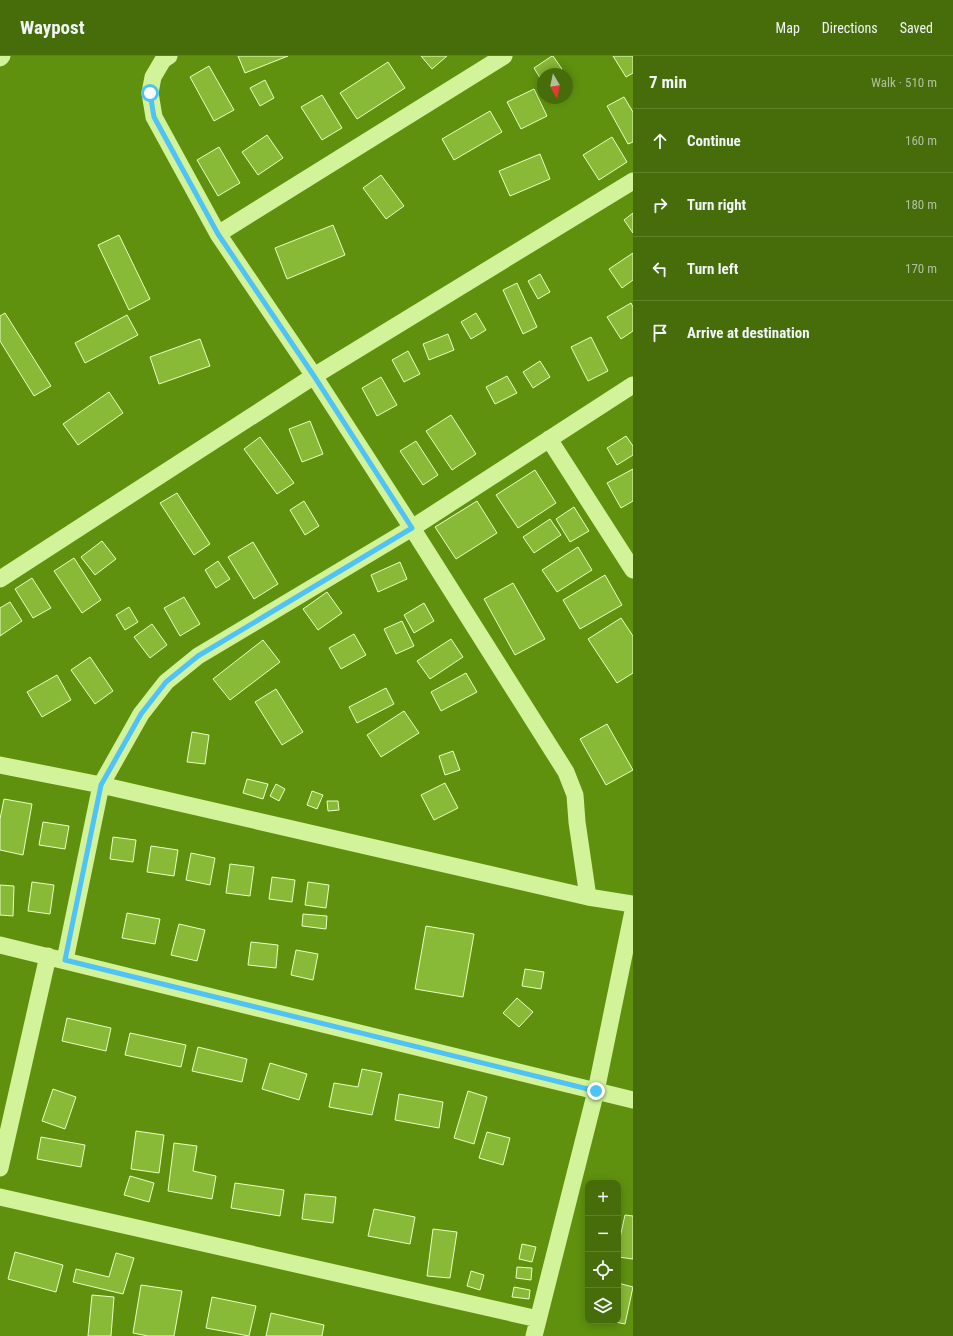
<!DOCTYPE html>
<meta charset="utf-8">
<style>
:root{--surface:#476d0b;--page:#4e7214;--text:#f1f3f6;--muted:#b0c09d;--line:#5f802c}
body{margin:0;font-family:"Roboto Condensed",sans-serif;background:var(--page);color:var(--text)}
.controls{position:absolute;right:12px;bottom:12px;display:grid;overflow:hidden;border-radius:8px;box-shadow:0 2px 10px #0003}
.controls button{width:36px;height:36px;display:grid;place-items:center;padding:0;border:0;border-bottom:1px solid var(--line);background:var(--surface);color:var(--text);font:20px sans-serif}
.compass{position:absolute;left:537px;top:12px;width:36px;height:36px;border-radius:50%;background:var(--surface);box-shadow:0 2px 10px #0003;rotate:171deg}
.stop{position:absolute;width:12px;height:12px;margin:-9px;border:3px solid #4fc3f7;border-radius:50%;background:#fff}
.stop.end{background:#4fc3f7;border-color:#fff;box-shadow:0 1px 4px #0008}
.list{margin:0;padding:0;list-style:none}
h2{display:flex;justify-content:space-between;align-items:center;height:52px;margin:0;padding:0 16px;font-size:17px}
h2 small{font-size:13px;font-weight:400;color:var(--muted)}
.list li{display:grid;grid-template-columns:26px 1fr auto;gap:12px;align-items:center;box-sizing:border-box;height:64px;padding:0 16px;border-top:1px solid var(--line)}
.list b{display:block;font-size:15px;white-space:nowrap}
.list em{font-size:13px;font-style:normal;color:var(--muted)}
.icon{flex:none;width:22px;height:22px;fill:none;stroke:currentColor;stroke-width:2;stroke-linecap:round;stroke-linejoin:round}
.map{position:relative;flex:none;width:633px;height:1280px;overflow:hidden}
header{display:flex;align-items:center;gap:24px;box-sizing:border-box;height:56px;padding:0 20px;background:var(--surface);border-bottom:1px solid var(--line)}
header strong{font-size:19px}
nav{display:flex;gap:22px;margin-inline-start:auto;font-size:14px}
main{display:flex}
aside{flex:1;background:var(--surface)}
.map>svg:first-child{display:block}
.building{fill:#89ba37;stroke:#e8fec1}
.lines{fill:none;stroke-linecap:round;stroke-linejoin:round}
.street{stroke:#d2f399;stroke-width:17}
.route{stroke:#4fc3f7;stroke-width:5}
</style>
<header>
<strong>Waypost</strong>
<nav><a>Map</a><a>Directions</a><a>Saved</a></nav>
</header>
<main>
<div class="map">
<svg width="633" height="1280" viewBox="0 0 633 1280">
<rect width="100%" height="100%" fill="#5f910f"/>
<path class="building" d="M238,0H288L245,17Z
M421,0H447L432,13Z
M552,0H553L562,13L553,18H543L542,25L534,12Z
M613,0H633V17L626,21Z
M388,6L405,32L357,63L340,37Z
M209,10L234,54L214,65L190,21Z
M265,24L274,42L260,50L250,32Z
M534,33L547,60L521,73L507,46Z
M322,39L342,72L322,84L301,51Z
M624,41L633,56V86L628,88L607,50Z
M490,55L502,76L454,104L442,83Z
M267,79L283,102L258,119L242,96Z
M612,81L627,106L599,124L583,99Z
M219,91L240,127L218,140L197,104Z
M540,98L550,123L510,140L499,115Z
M381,119L404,150L386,163L363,132Z
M633,157V177L624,164Z
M333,169L345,199L287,223L275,192Z
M119,179L150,243L129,254L98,189Z
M633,197V224L622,232L609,213Z
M540,218L550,236L538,243L528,225Z
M517,227L537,271L523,278L503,234Z
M631,247L633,251V275L621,283L607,261Z
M5,257L51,330L34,340L0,285V260Z
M476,257L486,274L471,283L461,266Z
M127,259L138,279L85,307L75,287Z
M448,278L454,294L429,304L423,288Z
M591,281L608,315L588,325L571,291Z
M200,283L210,310L159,328L150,301Z
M408,295L420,318L404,326L392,304Z
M540,305L550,321L533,332L523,316Z
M507,320L517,337L495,348L486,331Z
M381,321L397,349L377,360L362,332Z
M109,336L123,357L78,389L63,368Z
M451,359L476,398L452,414L426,375Z
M310,365L323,398L302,406L289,373Z
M626,380L633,390V399L617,409L607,392Z
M260,381L294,427L277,438L244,393Z
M416,385L438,419L423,429L400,395Z
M633,413V445L621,452L607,427Z
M535,414L556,447L518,472L496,439Z
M177,437L210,488L194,499L160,447Z
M304,445L319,470L305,479L290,454Z
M477,445L497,477L456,503L435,471Z
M574,451L589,475L570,486L556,463Z
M550,463L561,479L534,497L523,481Z
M102,485L116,503L95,519L81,501Z
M253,486L278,528L254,543L228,501Z
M578,491L592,514L557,536L542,514Z
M74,502L101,544L82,557L54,515Z
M218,505L230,523L216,532L205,514Z
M400,506L407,523L378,536L371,519Z
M605,519L622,549L580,573L563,544Z
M32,522L51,552L33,562L15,533Z
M513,527L545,583L515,599L484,543Z
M327,536L342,557L318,574L303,553Z
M184,541L200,568L180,580L164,552Z
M10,546L22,565L0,580V552Z
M424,547L434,565L414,577L404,559Z
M129,551L138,566L125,574L116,559Z
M621,562L633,580V617L617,627L588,583Z
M402,565L414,590L396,598L384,573Z
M152,568L167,589L150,602L134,581Z
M354,578L366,599L341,613L329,592Z
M451,583L463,601L430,623L417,605Z
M263,584L280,606L230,644L213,623Z
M90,601L113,635L95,648L71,614Z
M466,617L477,636L441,655L431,636Z
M57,619L71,644L42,661L27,636Z
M386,632L394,648L357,667L349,651Z
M276,633L303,676L282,689L255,646Z
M404,655L419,677L381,701L367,679Z
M607,668L633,714L606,729L580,683Z
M192,676L209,679L205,708L187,706Z
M453,695L460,714L445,719L439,700Z
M247,723L268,728L263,743L243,737Z
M445,727L458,752L434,764L421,739Z
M276,728L285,733L279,745L270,740Z
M312,735L323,739L317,753L307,749Z
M4,743L32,748L23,799L0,794V763Z
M327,745H338L339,754L328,755Z
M43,766L69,770L65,793L39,789Z
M113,781L136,784L133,806L110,803Z
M151,790L178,794L174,820L147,816Z
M191,797L215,802L210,829L186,824Z
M230,808L254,811L250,840L226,837Z
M272,821L295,824L292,846L269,843Z
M32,826L54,829L50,858L28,855Z
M308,826L329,829L326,852L305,849Z
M0,829L14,830L13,860L0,859Z
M127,857L160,863L155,888L122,882Z
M303,858L327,860L326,873L302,870Z
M179,868L205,874L197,905L171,899Z
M426,870L474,878L463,941L415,933Z
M251,886L278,889L276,912L248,909Z
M296,894L318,898L313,924L291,919Z
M525,913L544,916L541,933L522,930Z
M517,942L533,956L519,971L503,957Z
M67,962L111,972L106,995L62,985Z
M130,977L186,989L181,1011L125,999Z
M198,991L247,1003L242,1026L192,1015Z
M270,1007L307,1018L299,1044L262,1033Z
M362,1013L382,1017L372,1059L329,1051L334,1027L358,1031Z
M53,1033L76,1041L65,1073L42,1065Z
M468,1035L487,1041L474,1088L454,1082Z
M399,1038L443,1046L439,1072L395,1064Z
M136,1075L164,1079L159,1117L131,1113Z
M487,1076L510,1082L503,1109L479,1102Z
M41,1081L85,1089L81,1111L37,1103Z
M174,1087L197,1090L193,1115L216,1120L212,1143L168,1135Z
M130,1120L154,1127L149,1146L124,1139Z
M235,1127L284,1134L280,1160L231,1152Z
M305,1138L336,1141L333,1167L302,1163Z
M374,1153L415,1161L410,1188L368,1180Z
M625,1159L633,1160V1203L618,1201V1191Z
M433,1173L457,1176L450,1222L427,1220Z
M522,1188L536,1191L532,1206L519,1203Z
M15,1196L63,1209L56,1236L8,1223Z
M116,1197L134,1202L123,1238L73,1226L76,1213L109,1221Z
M517,1211L532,1212L531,1224L516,1222Z
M471,1215L484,1219L480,1234L467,1230Z
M618,1227L633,1231L625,1268L610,1265H618Z
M141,1229L182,1235L174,1280H148L133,1277Z
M514,1231L530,1234L529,1243L512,1241Z
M92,1239L114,1241L111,1280H88Z
M212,1241L256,1250L249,1280L206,1272Z
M271,1257L324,1269L322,1280H266Z"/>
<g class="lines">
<path class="street" d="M169,0L163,4L153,21L150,37L154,61L218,178L314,320L412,472L566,716L575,739L577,766L588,841
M0,2L2,0
M218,178L504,0
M549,383L633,514
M0,523L314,320L633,125
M0,709L101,729L588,841L633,848
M0,889L633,1044
M65,904L101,729L141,658L166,626L198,600L412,472L633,329
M0,1112L48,900
M0,1141L538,1263
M534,1280L596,1035L633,855"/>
</g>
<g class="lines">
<path class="route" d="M150,37L154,61L218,178L314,320L412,472L198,600L166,626L141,658L101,729L65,904L596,1035"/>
</g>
</svg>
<div class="controls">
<button>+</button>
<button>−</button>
<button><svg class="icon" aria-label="locate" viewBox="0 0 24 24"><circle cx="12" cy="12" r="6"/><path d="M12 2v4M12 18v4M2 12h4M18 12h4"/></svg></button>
<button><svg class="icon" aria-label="layers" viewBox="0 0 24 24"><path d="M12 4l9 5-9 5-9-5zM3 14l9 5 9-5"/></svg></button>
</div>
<svg class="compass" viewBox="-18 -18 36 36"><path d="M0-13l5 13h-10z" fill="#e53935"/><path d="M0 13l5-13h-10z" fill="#b0c09d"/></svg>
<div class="stop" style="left:150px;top:37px"></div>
<div class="stop end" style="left:596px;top:1035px"></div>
</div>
<aside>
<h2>7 min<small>Walk · 510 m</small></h2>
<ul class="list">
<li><svg class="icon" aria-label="ahead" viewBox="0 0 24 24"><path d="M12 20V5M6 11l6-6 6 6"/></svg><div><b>Continue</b></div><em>160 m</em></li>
<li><svg class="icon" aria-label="right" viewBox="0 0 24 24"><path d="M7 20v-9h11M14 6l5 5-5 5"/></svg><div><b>Turn right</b></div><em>180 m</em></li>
<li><svg class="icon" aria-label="left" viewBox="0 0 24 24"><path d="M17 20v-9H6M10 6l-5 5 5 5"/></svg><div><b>Turn left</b></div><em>170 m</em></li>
<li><svg class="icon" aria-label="arrive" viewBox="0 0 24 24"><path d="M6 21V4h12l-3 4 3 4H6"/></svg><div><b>Arrive at destination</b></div></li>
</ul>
</aside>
</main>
